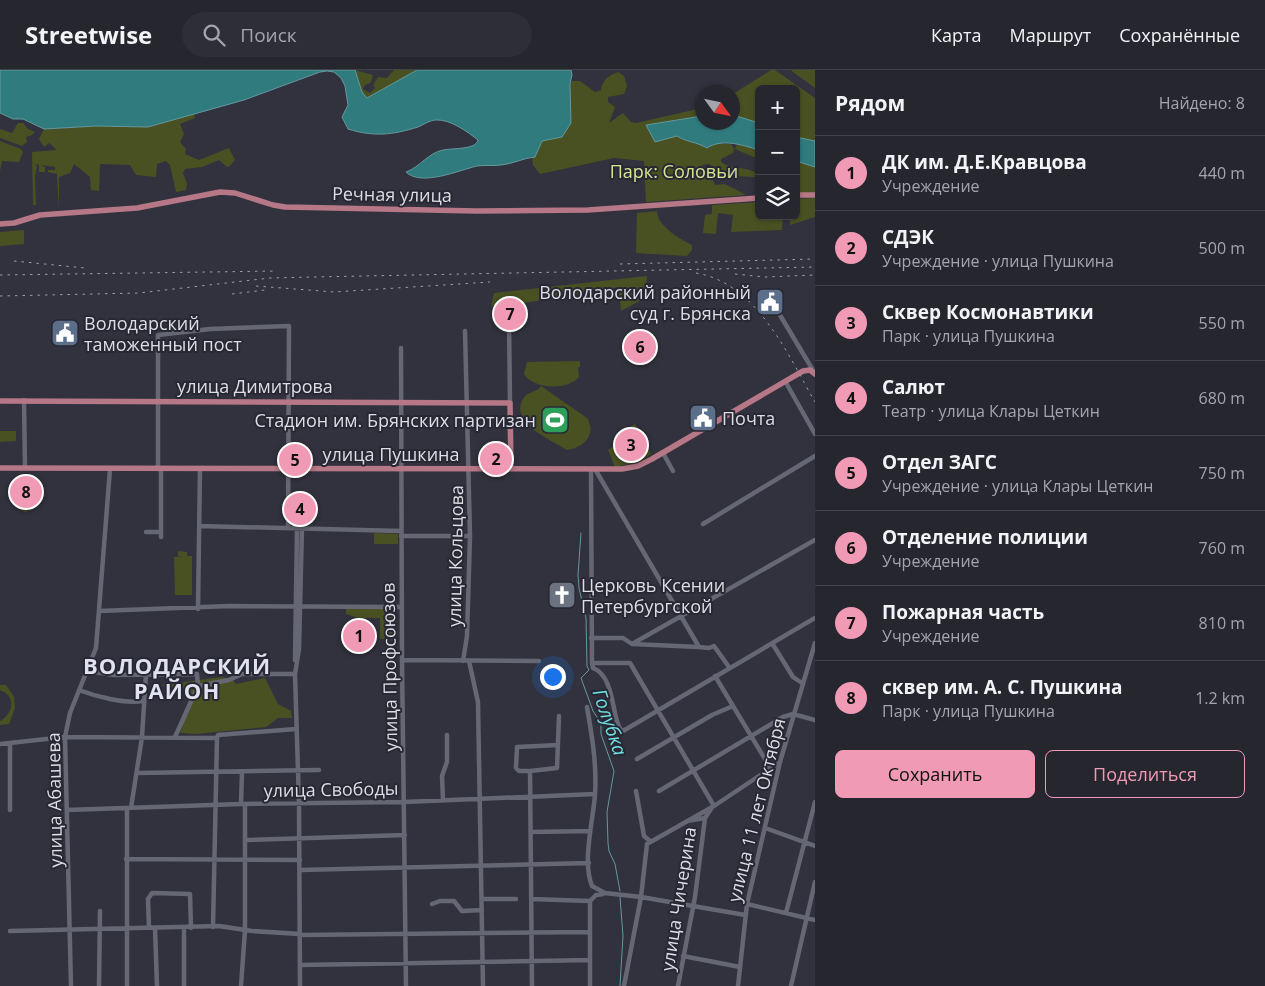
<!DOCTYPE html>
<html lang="ru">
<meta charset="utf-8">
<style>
:root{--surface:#26262e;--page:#2e2e36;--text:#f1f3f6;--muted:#a4a5aa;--line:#42434a;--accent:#f09ab5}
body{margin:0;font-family:"Open Sans",sans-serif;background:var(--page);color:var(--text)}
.controls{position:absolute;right:15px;top:15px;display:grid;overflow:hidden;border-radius:8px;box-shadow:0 1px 4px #0004}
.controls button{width:45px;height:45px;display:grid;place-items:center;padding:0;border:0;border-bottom:1px solid var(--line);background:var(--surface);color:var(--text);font:25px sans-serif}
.compass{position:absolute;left:695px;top:15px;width:45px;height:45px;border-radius:50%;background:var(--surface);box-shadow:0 1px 4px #0004;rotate:123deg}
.you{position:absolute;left:552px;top:606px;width:18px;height:18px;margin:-12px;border:4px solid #fff;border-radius:50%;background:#1a73e8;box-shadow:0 0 0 8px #1a73e833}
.badge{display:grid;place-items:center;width:32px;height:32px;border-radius:50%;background:var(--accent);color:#111;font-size:16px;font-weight:700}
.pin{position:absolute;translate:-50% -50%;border:2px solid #fff;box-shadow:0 1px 5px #0006}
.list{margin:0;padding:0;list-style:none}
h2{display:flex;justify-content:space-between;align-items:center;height:65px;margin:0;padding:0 20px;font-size:21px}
h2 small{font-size:16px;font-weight:400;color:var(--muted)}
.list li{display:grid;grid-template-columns:32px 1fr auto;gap:15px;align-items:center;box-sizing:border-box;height:75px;padding:0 20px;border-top:1px solid var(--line)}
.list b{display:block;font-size:19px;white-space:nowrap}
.list p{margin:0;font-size:16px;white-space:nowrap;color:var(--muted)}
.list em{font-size:16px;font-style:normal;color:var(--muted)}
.actions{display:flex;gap:10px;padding:15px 20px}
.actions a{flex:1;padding:11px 0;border:1px solid var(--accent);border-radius:8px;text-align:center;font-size:18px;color:var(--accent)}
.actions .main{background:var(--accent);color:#111}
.icon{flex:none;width:28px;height:28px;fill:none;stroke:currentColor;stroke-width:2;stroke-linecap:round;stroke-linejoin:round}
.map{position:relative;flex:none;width:815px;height:916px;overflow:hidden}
header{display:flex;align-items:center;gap:30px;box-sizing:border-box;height:70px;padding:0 25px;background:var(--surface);border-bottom:1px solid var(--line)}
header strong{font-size:24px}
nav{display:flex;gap:28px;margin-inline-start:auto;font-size:18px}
.search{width:350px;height:45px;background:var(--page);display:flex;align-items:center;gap:12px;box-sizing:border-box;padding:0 18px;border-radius:28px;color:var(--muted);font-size:19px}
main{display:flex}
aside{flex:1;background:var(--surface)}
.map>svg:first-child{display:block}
.green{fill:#495122}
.water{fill:#307b7e;stroke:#64989d}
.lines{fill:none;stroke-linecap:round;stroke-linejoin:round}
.stream{stroke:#64989d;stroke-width:1}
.minor{stroke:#666774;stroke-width:4.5}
.major{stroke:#b67886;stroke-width:5.5}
.rail{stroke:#9e9ea7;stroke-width:1;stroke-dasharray:2.5 5;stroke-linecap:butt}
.labels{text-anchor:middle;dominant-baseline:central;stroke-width:4;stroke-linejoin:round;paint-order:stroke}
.park-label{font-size:18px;fill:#d5e495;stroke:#282834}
.street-label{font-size:18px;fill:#dddde5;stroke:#282834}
.poi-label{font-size:18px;fill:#dddde5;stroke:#282834;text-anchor:start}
.water-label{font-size:19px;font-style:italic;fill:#6edfe3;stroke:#282834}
.district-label{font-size:22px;font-weight:bold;letter-spacing:1px;fill:#e0e1f1;stroke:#282834}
</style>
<header>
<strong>Streetwise</strong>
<div class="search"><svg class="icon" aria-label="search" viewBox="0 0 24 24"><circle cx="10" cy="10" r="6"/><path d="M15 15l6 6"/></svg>Поиск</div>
<nav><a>Карта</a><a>Маршрут</a><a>Сохранённые</a></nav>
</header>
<main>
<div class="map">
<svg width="815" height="916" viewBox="0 0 815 916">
<rect width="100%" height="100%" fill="#32323e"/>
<path class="green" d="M355,0L373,5L371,12L364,16L363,19L370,23L375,18L373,15L378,7L387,8L394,0H417L367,28L362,22Z
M771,0H775L815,28V71L796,67V19H759V53L733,45V24Z
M791,0H815V18L793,2Z
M618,2L624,6L627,16L624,24L608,27V32L615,37L609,53L623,43L631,52L636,53L702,38V46L646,55L655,71L677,66C686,72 697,72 707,78L716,73L731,74L734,79L733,83L721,89V92C732,100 747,96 758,104L755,107C739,107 722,104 709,94L702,95L708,100L715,115L725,114L746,125L646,132L644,91L614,88L540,104L533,95L532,87L537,84L538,75L542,70C579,68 570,41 570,14L572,11H580L595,22L601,20C602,10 609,5 618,2Z
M194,43L195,48L180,54L184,64L180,72L186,79L185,84L199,90L229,78L235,90L230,96L227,97L219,90L202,97L185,99L183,103L187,114L186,120L176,122L170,95L166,91L157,94L156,107L136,105L130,95L100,94L99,121L91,120L90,107L74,94L70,103L59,107V140L57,104L48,102V100H55V97L41,95L45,97V102H39V95L35,94L37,96L35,106L36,135H33L32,82L57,80L49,73L44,77L39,69L44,59L96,56L148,57Z
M18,53H23L28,59L35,62L32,65L26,67L27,72L22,76L0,68V59L12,63Z
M0,71L21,79L23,82L19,92L2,91L0,101Z
M738,74L759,80V89L737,80L735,78Z
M796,91L815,97V123L796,125Z
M815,128V147L790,155L789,146H796V129Z
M759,132V146H783L782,160L731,162L733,145L718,143L716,164L703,163L705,145L712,144V135Z
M657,141C657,156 680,169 692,175V180L687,186L636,183L637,143Z
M24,160V174L0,176V162Z
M647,206L645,228L621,241L619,217L524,233L491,236L494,223Z
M580,291V297H578L579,307C567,321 533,319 524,304L527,292Z
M541,316L587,348C597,364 584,378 567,380C551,370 509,353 523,329C527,321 537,323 541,316Z
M635,354L651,384L639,392L615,397L608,380L621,371L624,360Z
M0,361H16V371L0,372Z
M30,405L33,439L25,442L21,440L18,406Z
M374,463L398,464V474H374Z
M178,481L187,482V486H192V525H175L174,487L184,486H178Z
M346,539H395L396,572L391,569H380V548H358L346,544Z
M222,607L232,609L236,614L265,608L278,634L291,641L292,648H278L266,657L196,664L180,663L190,626L189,622L161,615Z
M0,615H6L14,627L15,638L9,654L0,655V651C13,644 17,626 0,620Z"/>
<path class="water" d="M0,0H355L362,22L367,28L417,0H571L572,5L570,14L571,53L562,67L542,71L535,87C523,88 513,94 501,95C493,96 485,95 477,96C460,100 421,117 406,102C420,97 428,83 443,80C452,78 476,80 478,70C468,62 450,49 436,50C430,50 423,55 418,57C393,65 373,67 348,59L342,47L348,35L345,16L341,8L334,2L327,1L320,2L244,30L148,57L96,56L44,59L23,49H13L0,43Z
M733,45L759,53V80C742,75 722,68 707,78C697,72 686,72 677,66L655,72L646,55L702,46V52H732Z
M796,67L815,71V97L796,91Z"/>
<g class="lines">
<path class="stream" d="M581,463L578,505L579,518L586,548L587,596L589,600L581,608L593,641L601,653V664L614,701L607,742L608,773L609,781L615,794L620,821
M620,827L623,866L620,916"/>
<path class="minor" d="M777,240L814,302
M509,250L510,333
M401,278L402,590L406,916
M785,311L815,364
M24,330L25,398
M663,383L673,401
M158,399V265L210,259L289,256L288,458
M591,399L592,593
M595,399L699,577L632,574
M703,454L815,386
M199,456L401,461
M146,462H161
M401,466H470
M161,467V399
M198,539L200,399
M99,541L229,536L402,537
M591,568H623L632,574L815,470
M772,573L793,607L802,613
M699,577L709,578L714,576L729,597
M295,590L297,458
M402,590L539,591
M463,591L467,566L470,466L465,261
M469,591L478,632L483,916
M592,593L593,598C617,607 611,655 623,661L815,548
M592,593H630L714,736
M88,601L114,605L197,604L198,616L175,667
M715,606L771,699
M198,616L229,610L242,604H295
M79,620C97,627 125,634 143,631
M587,637C592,666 597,695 595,725C593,751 582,792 592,816L605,823L641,827L745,845
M793,644L815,650
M0,674L65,667L217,668L218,665L296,659
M637,689L712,645L733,636
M530,701H519L516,698L517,677L558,675
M138,703L319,700
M636,721L644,766L650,771
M659,721L783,647L793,644
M443,730L442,706L447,692V665
M241,734L242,702
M127,738V916
M131,738L142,667L146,604
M10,740V673
M67,740L241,734L404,732L595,724
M687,751L705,748
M765,758L815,776
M531,762L590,761
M245,770L405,765
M126,789L300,790
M300,800L589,793
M483,829H516
M531,829L590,831
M432,834L440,831H454L462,841L482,840
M747,834L815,850
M786,843L815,732
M213,857L217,668
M149,858L148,829L152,823L190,824L191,858
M155,858L157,916
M184,858V916
M10,861L219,856L252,861L300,864
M300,865L589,862
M683,886L740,897
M300,895L590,890
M71,916L65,667L70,643L96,578L110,399
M99,916L100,841
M241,916L245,860V734
M300,916L299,734L295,604L299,579L302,458
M532,916L530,701L557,698L559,646
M590,916V831L596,825L603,824
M624,916L641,827L647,774L714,736L780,692
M678,916L695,827L705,748L711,739
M738,916L747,834L780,692L815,573
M791,916L815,812"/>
<path class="major" d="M796,125H815
M0,154L14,153L40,145L137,138L220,122L235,123L273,135L285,137L476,141L588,140L759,128
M0,331L510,333L511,399
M0,398L622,399L638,396L652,389L803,301L810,300L815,304"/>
<path class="rail" d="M14,191L85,198
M620,194L815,189
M696,203C757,213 788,285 815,332
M735,204L765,207L815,205
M0,205L277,201
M256,216L334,222L490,212
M232,224L265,220
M0,226L139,223L270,208L313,207L815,197"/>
</g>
<defs>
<symbol id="civic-square" viewBox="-11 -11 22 22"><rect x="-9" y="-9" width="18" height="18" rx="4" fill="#5c6f8a" stroke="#282834"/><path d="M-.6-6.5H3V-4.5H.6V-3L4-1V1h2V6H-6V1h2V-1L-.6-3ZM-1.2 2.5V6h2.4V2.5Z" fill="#fff"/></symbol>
<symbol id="stadium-square" viewBox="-11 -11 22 22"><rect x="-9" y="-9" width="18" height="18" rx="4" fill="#2e9e5b" stroke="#282834"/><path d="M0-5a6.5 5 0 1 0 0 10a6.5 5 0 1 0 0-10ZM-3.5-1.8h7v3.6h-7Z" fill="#fff"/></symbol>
<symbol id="church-square" viewBox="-11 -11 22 22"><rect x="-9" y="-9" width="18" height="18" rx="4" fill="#6b7280" stroke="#282834"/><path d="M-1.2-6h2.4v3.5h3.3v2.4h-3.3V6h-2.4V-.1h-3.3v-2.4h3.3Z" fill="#fff"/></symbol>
</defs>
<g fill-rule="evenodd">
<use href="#civic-square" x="754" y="216" width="32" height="32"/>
<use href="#civic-square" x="49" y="247" width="32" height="32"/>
<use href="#civic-square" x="687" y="332" width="32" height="32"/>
<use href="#stadium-square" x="539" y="334" width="32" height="32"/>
<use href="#church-square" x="546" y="509" width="32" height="32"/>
</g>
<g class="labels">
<g class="park-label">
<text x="674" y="101">Парк: Соловьи</text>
</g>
<g class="street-label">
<text transform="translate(392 124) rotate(1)">Речная улица</text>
<text x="255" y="316">улица Димитрова</text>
<text x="391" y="384">улица Пушкина</text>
<text transform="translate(455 486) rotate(-89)">улица Кольцова</text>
<text transform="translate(389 597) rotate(-91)">улица Профсоюзов</text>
<text transform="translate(331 719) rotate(-1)">улица Свободы</text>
<text transform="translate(54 730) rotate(-91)">улица Абашева</text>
<text transform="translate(756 740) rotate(-76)">улица 11 лет Октября</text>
<text transform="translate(678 829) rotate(-81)">улица Чичерина</text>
</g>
<g class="poi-label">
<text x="751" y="222" text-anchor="end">Володарский районный<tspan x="751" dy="21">суд г. Брянска</tspan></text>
<text x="84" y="253">Володарский<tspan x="84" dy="21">таможенный пост</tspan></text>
<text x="722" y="348">Почта</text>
<text x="536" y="350" text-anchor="end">Стадион им. Брянских партизан</text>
<text x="581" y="515">Церковь Ксении<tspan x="581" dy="21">Петербургской</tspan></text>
</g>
<g class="water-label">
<text transform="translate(610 652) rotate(71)">Голубка</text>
</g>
<g class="district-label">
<text x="177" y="595">ВОЛОДАРСКИЙ<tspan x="177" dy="25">РАЙОН</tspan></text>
</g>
</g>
</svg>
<div class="controls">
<button>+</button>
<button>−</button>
<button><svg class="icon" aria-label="layers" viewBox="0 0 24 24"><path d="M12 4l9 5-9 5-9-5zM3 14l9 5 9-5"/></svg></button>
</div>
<svg class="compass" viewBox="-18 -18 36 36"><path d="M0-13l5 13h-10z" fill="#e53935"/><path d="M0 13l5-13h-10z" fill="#a4a5aa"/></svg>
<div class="you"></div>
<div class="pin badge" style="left:359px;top:566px">1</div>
<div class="pin badge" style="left:496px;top:389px">2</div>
<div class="pin badge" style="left:631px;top:375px">3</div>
<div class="pin badge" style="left:300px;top:439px">4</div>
<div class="pin badge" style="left:295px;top:390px">5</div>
<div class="pin badge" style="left:640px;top:277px">6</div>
<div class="pin badge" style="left:510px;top:244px">7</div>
<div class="pin badge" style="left:26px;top:422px">8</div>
</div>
<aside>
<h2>Рядом<small>Найдено: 8</small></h2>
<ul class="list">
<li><span class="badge">1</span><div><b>ДК им. Д.Е.Кравцова</b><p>Учреждение</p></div><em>440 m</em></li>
<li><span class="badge">2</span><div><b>СДЭК</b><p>Учреждение · улица Пушкина</p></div><em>500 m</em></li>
<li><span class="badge">3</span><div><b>Сквер Космонавтики</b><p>Парк · улица Пушкина</p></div><em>550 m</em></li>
<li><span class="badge">4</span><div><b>Салют</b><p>Театр · улица Клары Цеткин</p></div><em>680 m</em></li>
<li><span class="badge">5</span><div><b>Отдел ЗАГС</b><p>Учреждение · улица Клары Цеткин</p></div><em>750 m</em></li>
<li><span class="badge">6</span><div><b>Отделение полиции</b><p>Учреждение</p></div><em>760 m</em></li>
<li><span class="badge">7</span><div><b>Пожарная часть</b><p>Учреждение</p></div><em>810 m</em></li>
<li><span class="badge">8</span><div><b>сквер им. А. С. Пушкина</b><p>Парк · улица Пушкина</p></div><em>1.2 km</em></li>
</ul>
<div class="actions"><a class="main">Сохранить</a><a>Поделиться</a></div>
</aside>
</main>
